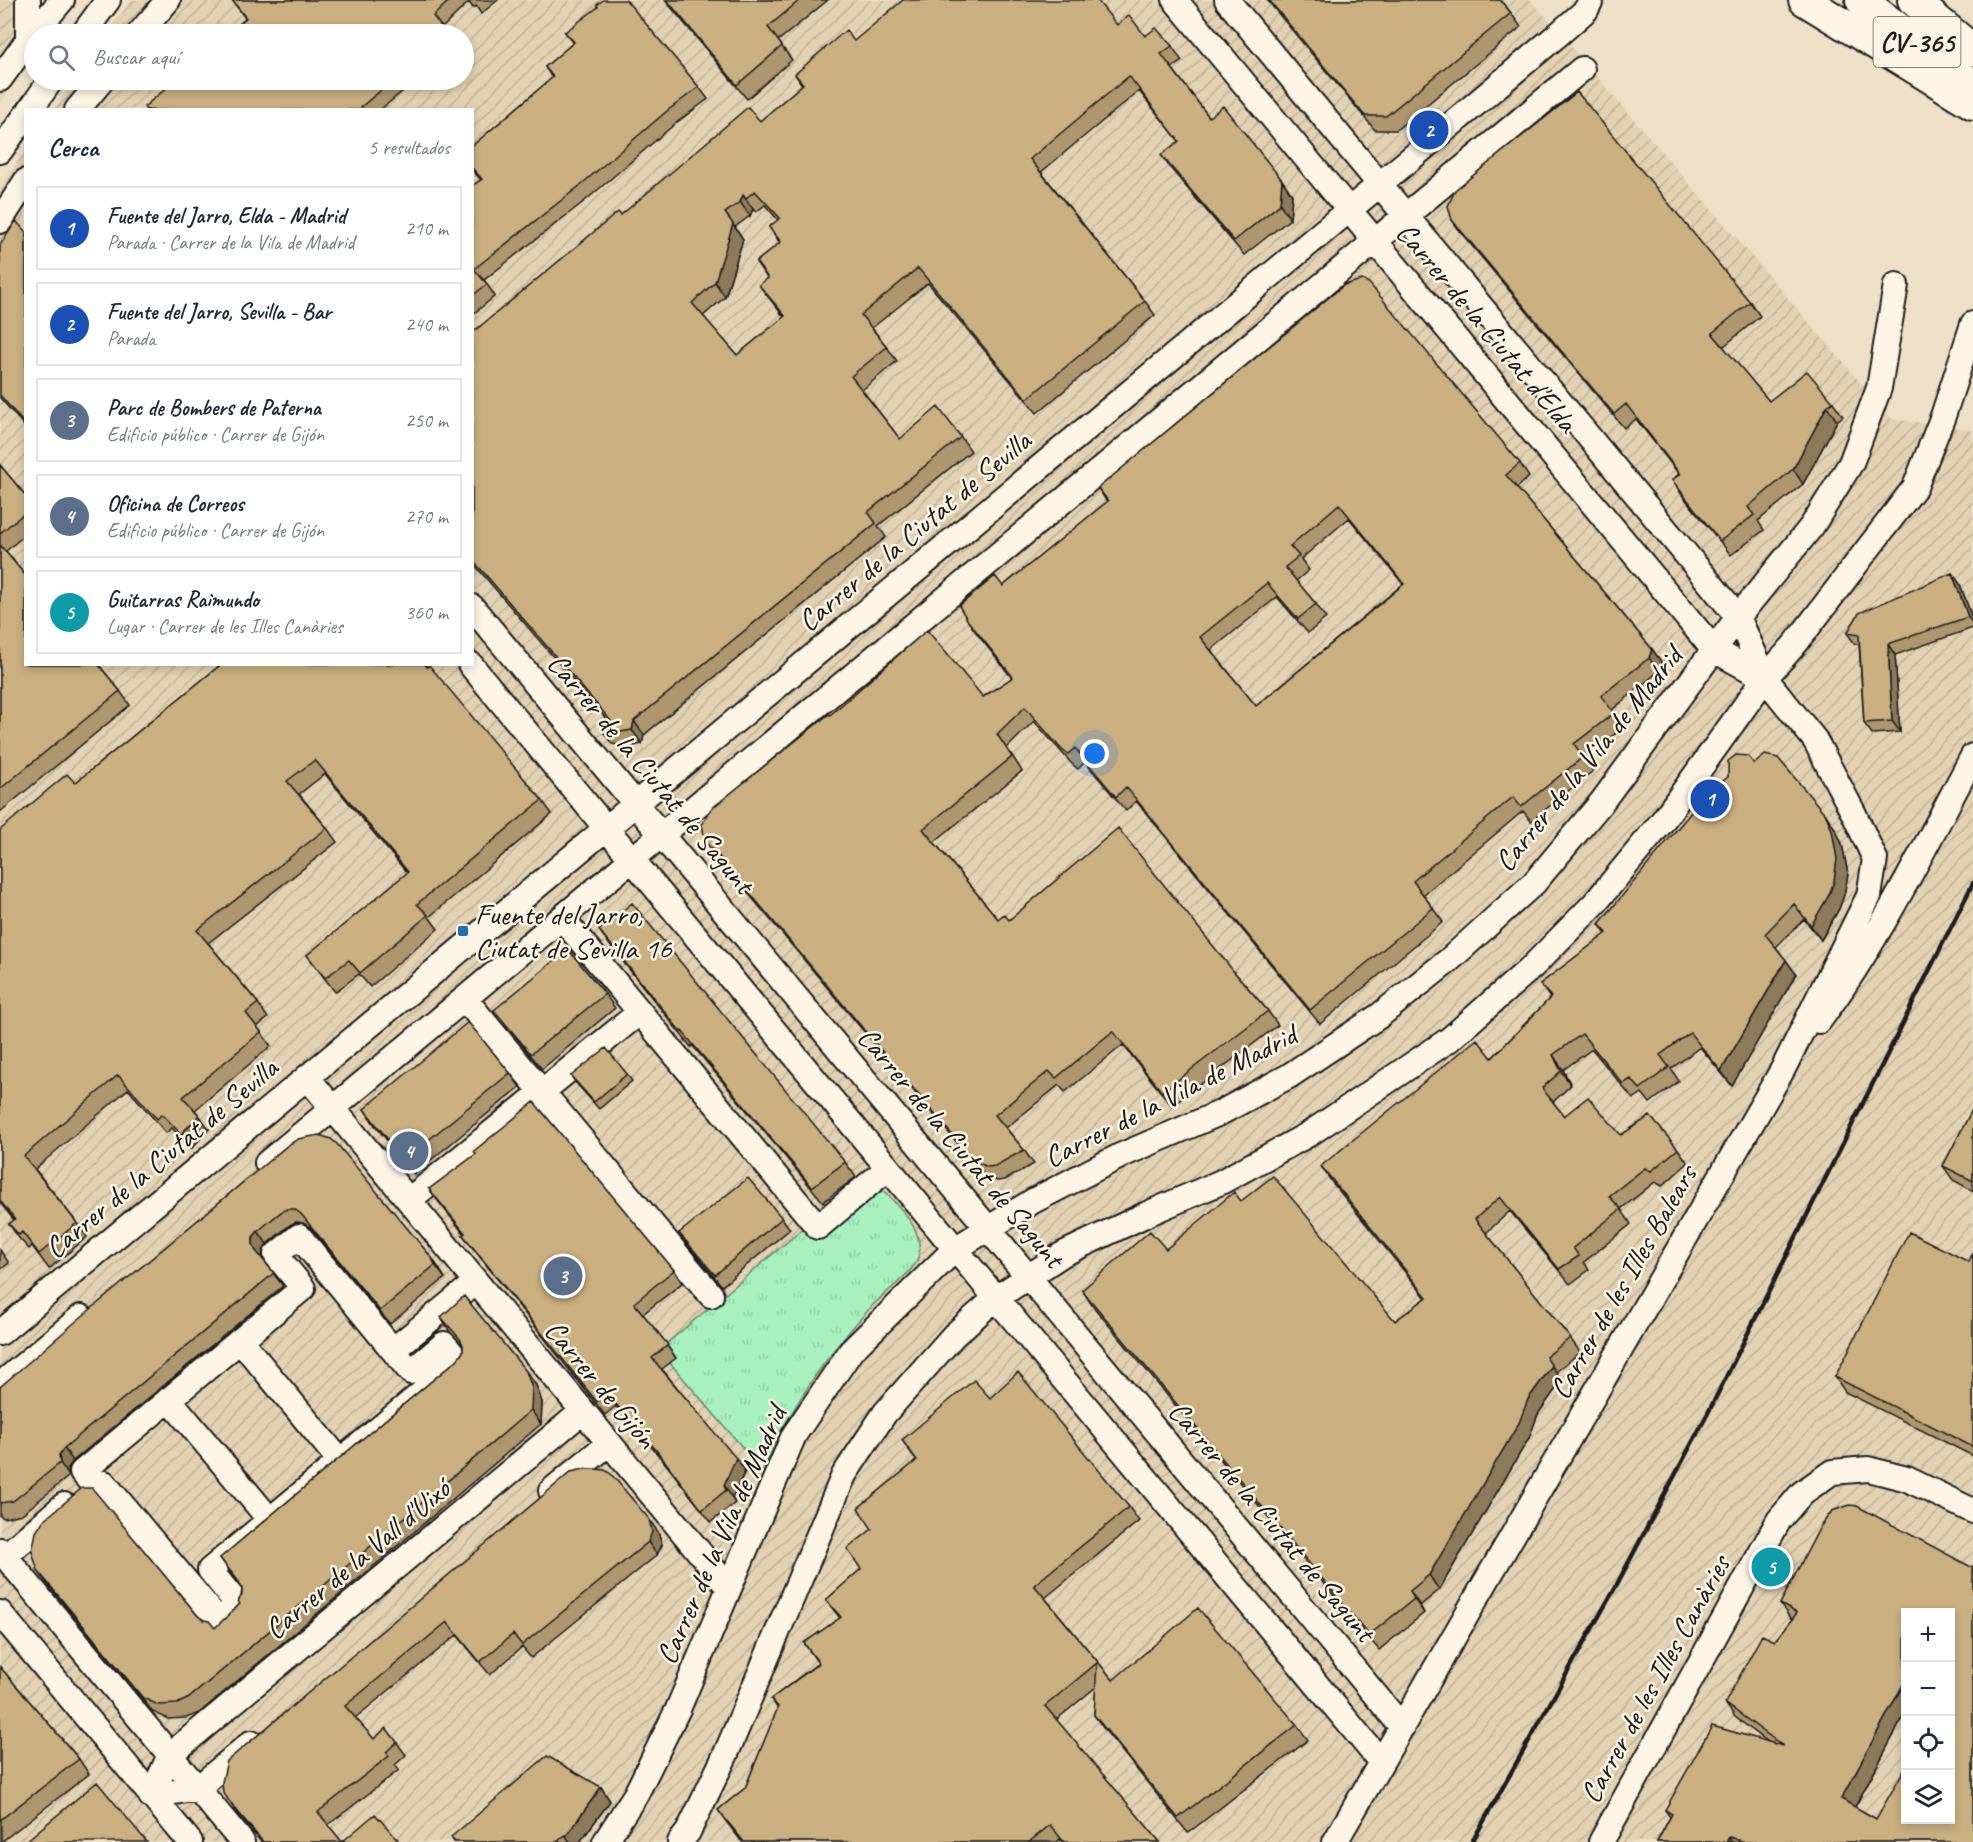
<!DOCTYPE html>
<html lang="es">
<meta charset="utf-8">
<style>
:root{--surface:#fff;--page:#f2f2f3;--text:#1f2937;--muted:#747a83;--line:#e0e1e3;--accent:#1f6fb2}
body{margin:0;font-family:Caveat,sans-serif;background:var(--page);color:var(--text)}
.controls{position:absolute;right:18px;bottom:18px;display:grid;overflow:hidden;border-radius:0px;box-shadow:0 3px 9px #0003}
.controls button{width:54px;height:54px;display:grid;place-items:center;padding:0;border:0;border-bottom:2px solid var(--line);background:var(--surface);color:var(--text);font:30px sans-serif}
.you{position:absolute;left:1095px;top:754px;width:21px;height:21px;margin:-15px;border:4px solid #fff;border-radius:50%;background:#1a73e8;box-shadow:0 0 0 9px #1a73e833}
.badge{display:grid;place-items:center;width:39px;height:39px;border-radius:50%;background:var(--accent);color:#fff;font-size:20px;font-weight:700}
.pin{position:absolute;translate:-50% -50%;border:3px solid #fff;box-shadow:0 2px 6px #0006}
.list{margin:0;padding:0;list-style:none}
h2{display:flex;justify-content:space-between;align-items:center;height:78px;margin:0;padding:0 24px;font-size:26px}
h2 small{font-size:20px;font-weight:400;color:var(--muted)}
.list li{display:grid;grid-template-columns:39px 1fr auto;gap:18px;align-items:center;box-sizing:border-box;height:84px;margin:0 12px 12px;padding:0 12px;border:2px solid var(--line);border-radius:0px}
.list b{display:block;font-size:22px;white-space:nowrap}
.list p{margin:0;font-size:20px;white-space:nowrap;color:var(--muted)}
.list em{font-size:20px;font-style:normal;color:var(--muted)}
.icon{flex:none;width:33px;height:33px;fill:none;stroke:currentColor;stroke-width:2;stroke-linecap:round;stroke-linejoin:round}
.map{position:relative;flex:none;width:1973px;height:1842px;overflow:hidden}
.search{position:absolute;background:var(--surface);box-shadow:0 3px 9px #0003;left:24px;top:24px;width:450px;height:66px;display:flex;align-items:center;gap:15px;box-sizing:border-box;padding:0 21px;border-radius:33px;color:var(--muted);font-size:22px}
.panel{position:absolute;background:var(--surface);box-shadow:0 3px 9px #0003;left:24px;top:108px;width:450px;height:558px;border-radius:0px}
.map>svg:first-child{display:block}
.industrial{fill:url(#industrial-furrows);fill-rule:evenodd}
.park{fill:url(#park-tufts);stroke:#62866e;stroke-width:1.5}
.lines{fill:none;stroke-linecap:round;stroke-linejoin:round}
.minor-casing{stroke:#1c1c1c;stroke-width:28}
.major-casing{stroke:#1c1c1c;stroke-width:34}
.minor{stroke:#fcf5e5;stroke-width:24}
.major{stroke:#fcf5e5;stroke-width:30}
.rail{stroke:#1c1c1c;stroke-width:4.5}
.wall{fill:#ae966e;stroke:#1c1c1c;stroke-width:1.5;fill-rule:evenodd}
.shaded-wall{fill:#8d7a5a;stroke:#1c1c1c;stroke-width:1.5}
.building{fill:#caaf80;stroke:#1c1c1c;stroke-width:1.5;fill-rule:evenodd}
.poi-dot{fill:#1f6fb2;stroke:#fcf5e5;stroke-width:2}
.labels{text-anchor:middle;dominant-baseline:central;stroke-width:5;stroke-linejoin:round;paint-order:stroke}
.shield{fill:#fcf5e5;stroke:#5f5d58;stroke-width:1.5}
.shield-label{font-size:28px;font-weight:bold;fill:#1c1c1c}
.street-label{font-size:30px;fill:#1c1c1c;stroke:#fcf5e5}
.poi-label{font-size:30px;fill:#1c1c1c;stroke:#fcf5e5;text-anchor:start}
</style>
<div class="map">
<svg width="1973" height="1842" viewBox="0 0 1973 1842">
<defs>
<pattern id="industrial-furrows" width="10" height="10" patternUnits="userSpaceOnUse" patternTransform="scale(1.5)"><rect width="10" height="10" fill="#e2d1b2"/><path d="M-1 1l2-2M0 10L10 0M9 11l2-2" fill="none" stroke="#c1b398"/></pattern>
<pattern id="park-tufts" width="24" height="20" patternUnits="userSpaceOnUse" patternTransform="scale(1.5)"><rect width="24" height="20" fill="#a8f1bf"/><path d="M3 7l-1-3M5 7V3M7 7l1-3M15 17l-1-3M17 17v-4M19 17l1-3" fill="none" stroke="#90cea4"/></pattern>
</defs>
<rect width="100%" height="100%" fill="#ede0c7"/>
<filter id="ink" filterUnits="userSpaceOnUse"><feTurbulence type="fractalNoise" baseFrequency=".0167" numOctaves="2"/><feDisplacementMap in="SourceGraphic" scale="12" xChannelSelector="R" yChannelSelector="G"/><feConvolveMatrix kernelMatrix="1 2 1 2 8 2 1 2 1" color-interpolation-filters="sRGB"/></filter>
<g filter="url(#ink)">
<path class="industrial" d="M0,0H73L48,34H34V54L0,103Z
M132,0H1531L1892,419L1973,430V1842H0V188L25,151L26,664H472V110L54,109L75,80H464V34H106ZM1906,1612H1950V1820H1906Z"/>
<path class="park" d="M882,1189C899,1207 926,1230 918,1258C916,1269 884,1294 874,1304C827,1353 789,1409 763,1471L670,1363L676,1357L666,1344L805,1227Z"/>
<g class="lines">
<defs>
<path id="minor" d="M28,0V40
M1175,0L1714,650L1765,678
M1227,0L1738,617L1765,678L1815,740L1854,814L1875,859L1869,896L1783,1069L1335,1842
M83,34L108,0
M139,34L168,0
M0,79L28,40L62,0
M30,110L51,80
M77,110L102,80
M0,151L26,115
M0,221L26,181
M472,607L1402,1727
M470,664L1381,1762
M562,918L818,1227L888,1168
M465,999L711,1295
M1819,1021C1880,939 1925,846 1973,756
M307,1077L729,1588
M267,1163L1582,69
M409,1200L640,1012
M299,1236L411,1372L444,1344L459,1362L210,1570L238,1605L219,1621L104,1483L97,1489L82,1472L303,1288L276,1255Z
M0,1333L1421,150L1561,32L1586,10L1591,0
M240,1340L340,1461
M393,1350L476,1282
M0,1385L81,1317
M169,1399L270,1520
M551,1491L609,1443
M0,1550L242,1842
M5,1556L64,1505
M0,1613L190,1842
M198,1788L251,1743
M151,1796L170,1755L583,1411
M151,1796L198,1788
M605,1842L636,1794L678,1709L794,1435L851,1351L955,1249L1033,1201L1122,1155L1220,1113L1289,1076L1379,1016L1448,961L1534,883L1601,803L1738,617L1812,526L1851,463L1879,388L1896,285
M680,1842L688,1832L725,1756L844,1475L885,1413L954,1335L996,1298L1063,1254L1147,1214L1221,1182L1309,1134L1450,1039L1533,966L1595,903L1661,823L1765,678L1796,643L1915,487L1943,416L1973,324
M1601,1842L1779,1520L1802,1493L1832,1472L1868,1469L1907,1479L1973,1511"/>
<path id="major" d="M1804,0L1973,104
M1861,0L1966,79
M1913,0L1973,50"/>
</defs>
<use href="#minor" class="minor-casing"/>
<use href="#major" class="major-casing"/>
<use href="#minor" class="minor"/>
<use href="#major" class="major"/>
<path class="rail" d="M1472,1842L1616,1586L1708,1413L1973,883"/>
</g>
<path class="wall" d="M232,0H498L481,14L476,6L473,8L469,2L442,28L245,18Z
M665,0H828L778,41L792,60L747,99Z
M1267,0H1500L1511,13L1521,27L1396,130H1375Z
M1117,25L1172,46L1182,61L1172,68L1209,117L1282,180L1292,195L1290,219L1244,255L1171,169L1161,155L1179,141L1139,91L1041,172L1145,301L1155,315L1037,413L928,283L872,328L887,347L897,361L862,390L900,439L961,437L971,451L878,526L886,537L644,735L642,744L630,747L612,744L602,730L609,722L472,562V333L621,215L760,121L802,85L795,74L854,41ZM765,205L778,220L769,227L780,243L756,262L767,278L759,285L784,317L737,355L703,316L725,297L743,239L735,227L750,216L753,209L756,212Z
M565,32L699,87L708,99L676,123L586,200L484,280L495,296L472,315V186L481,180L472,170V146L552,78L545,67L573,43Z
M176,80H416L380,110H146Z
M1452,220L1750,302L1760,316L1723,347L1769,401L1833,402L1843,416L1837,421L1803,484L1758,521L1764,530L1731,555L1682,495L1672,480L1679,474L1636,419L1624,428L1462,234Z
M26,232V428L0,398V245Z
M1520,463L1529,477L1517,488L1652,649L1662,663L1658,672L1612,710L1624,727L1583,758L1593,771L1531,821L1523,811L1423,895L1443,922L1320,1024L1136,801L1126,811L1085,762L1078,769L1072,764L1034,721L1007,748L1022,771L934,842L998,919L1009,920L1235,973L1268,1011L1278,1025L1172,1106L1123,1045L1065,1092L1059,1085L1006,1128L1024,1150L1034,1164L1005,1180L997,1181L984,1175L722,862H720L710,848L830,715L983,697L1012,678L978,635L968,621L1003,586L1107,502L1098,488ZM1349,518L1403,584L1256,706L1211,650L1277,597L1308,633L1326,618L1316,604L1296,581L1309,570L1301,559Z
M0,465L26,496V534L6,551L120,691L130,705L0,812Z
M1952,573L1960,584L1973,621V628L1895,655L1900,732L1872,734L1864,723L1859,644H1855L1847,633Z
M217,664H425L542,800L552,814L429,917L438,929L370,987L359,974L335,992L307,955L407,873L325,774L299,794L327,828L337,842L208,943L258,1003L268,1018L257,1027L271,1046L195,1110L209,1129L191,1149L172,1128L166,1133L128,1089L35,1169L77,1223L87,1237L49,1269L32,1246L29,1249L19,1238L9,1224L14,1220L0,1203V830L75,783L218,667Z
M1754,764L1826,815L1836,830L1842,844L1848,874L1844,895L1839,909L1821,940L1804,919L1776,947L1796,974L1732,1086L1700,1047L1671,1069L1679,1081L1650,1103L1642,1093L1633,1099L1592,1049L1563,1070L1571,1085L1553,1102L1564,1116L1621,1135L1678,1149L1688,1163L1662,1186L1655,1182L1621,1209L1631,1224L1584,1262L1589,1270L1570,1284L1510,1211L1486,1233L1570,1338L1580,1352L1556,1372L1562,1380L1538,1414L1529,1438L1439,1590L1420,1606L1424,1613L1379,1650L1092,1305L1082,1290L1166,1249L1241,1201L1395,1321L1426,1298L1331,1181L1321,1166L1492,1058L1550,998L1540,984L1606,934L1599,924Z
M599,930L845,1162L856,1177L823,1202L692,1045L691,1047L609,944Z
M605,994L615,1008L542,1069L505,1024L494,1010Z
M510,1073L520,1087L414,1174L374,1124L364,1109Z
M627,1074L632,1081L599,1109L576,1083L571,1076Z
M1973,1108V1191L1953,1180L1943,1166Z
M288,1145L432,1258L445,1278L390,1324L310,1227L303,1223L296,1222L290,1225L267,1244L263,1251L262,1257L263,1260L283,1286L73,1461L68,1468L69,1476L22,1514L4,1518L0,1516V1387Z
M429,1189L674,1270L682,1283L643,1314L676,1358L662,1369L745,1471L732,1498L735,1503L711,1522L665,1463L616,1406L605,1415L472,1247L463,1235L464,1234L438,1201Z
M782,1218L790,1229L722,1286L687,1244L679,1233Z
M0,1250L9,1263L0,1270Z
M1973,1253V1456L1845,1392L1835,1377L1969,1262Z
M441,1317L536,1385L542,1402L541,1424L381,1560L199,1713L186,1718L168,1719L153,1712L48,1585L38,1571L198,1616L215,1628L240,1604L242,1589L241,1586L220,1558L458,1359L463,1352V1345L450,1332Z
M990,1398L1129,1507L1139,1521L1045,1598L1113,1680L1297,1725L1308,1740L1188,1833L1104,1729L1094,1715L1096,1687L1056,1720L1160,1842H1062L1060,1839L1057,1842H742L728,1824L718,1810L745,1788L778,1709L771,1699L818,1663L804,1643L840,1618L826,1600L861,1569L872,1529L916,1460L902,1440Z
M571,1472L658,1532L662,1545L657,1555L531,1658L522,1647L490,1675L457,1635L355,1718L374,1739L386,1728L406,1755L395,1765L399,1770L328,1825L342,1842H400H261L238,1814L229,1801Z
M1973,1568V1842H1657L1670,1817L1665,1810L1768,1742L1735,1717L1725,1703L1792,1619L1790,1618L1780,1604ZM1905,1612H1950V1820L1876,1819L1855,1807L1905,1714Z
M0,1667L79,1759L89,1774L1,1842Z
M601,1787L610,1801L580,1842H454L451,1837Z"/>
<path class="shaded-wall" d="M1282,180L1292,195L1290,219L1280,204Z
M743,195L753,209L750,216L740,202Z
M725,213L743,239L725,297L715,282Z
M1827,406L1837,421L1803,484L1793,469Z
M1952,573L1960,584L1973,621V624L1968,617Z
M1888,644L1895,655L1900,732L1892,721Z
M1652,649L1662,663L1658,672L1649,658Z
M634,721L644,735L642,744L632,730Z
M1826,815L1836,830L1842,844L1848,874L1844,895L1839,909L1821,940L1811,926Z
M1786,960L1796,974L1732,1086L1721,1071Z
M1553,1055L1563,1070L1571,1085L1561,1071Z
M199,1115L209,1129L191,1149L181,1134Z
M258,1231L267,1244L263,1251L262,1257L265,1264L255,1250L253,1244V1237Z
M432,1258L441,1272L445,1278L435,1265Z
M1552,1366L1562,1380L1538,1414L1529,1438L1439,1590L1429,1575L1528,1399Z
M526,1371L536,1385L542,1402L541,1424L531,1410Z
M64,1448L73,1461L68,1468L69,1476L60,1463L59,1455Z
M736,1458L745,1471L732,1498L735,1503L724,1485Z
M649,1519L658,1532L662,1545L657,1555L648,1542Z
M1410,1591L1420,1606L1424,1613L1414,1599Z
M1905,1681V1714L1851,1814L1841,1799Z
M601,1787L610,1801L580,1842H570L566,1836Z
M1729,1837L1732,1842H1726Z"/>
<path class="building" d="M232,0H450L433,16L447,34H227L246,18Z
M603,0H626L699,87L667,111L577,188L474,269L487,284L472,296V186L482,179L472,168V146L553,77L545,67L574,42L565,32L598,7L597,5Z
M667,0H800L768,27L782,46L737,85Z
M903,0H1097L1117,25L1129,15L1145,36L1156,28L1172,46L1161,54L1209,117L1223,106L1282,180L1280,204L1234,241L1161,155L1179,141L1129,76L1030,159L1145,301L1027,399L918,268L861,315L887,347L851,376L900,439L938,407L961,437L868,512L876,523L634,721L632,730L620,732L602,730L611,721L472,559V333L618,212L621,215L748,107L760,121L803,84L795,74L846,30L854,41ZM755,191L780,218L769,227L781,242L756,262L768,278L759,285L785,316L737,355L692,303L715,282L733,224L725,213L740,202L743,195L746,198Z
M1269,0H1500L1511,13L1386,116H1365Z
M176,80H393L361,107L363,110H146L144,107Z
M1577,92L1750,302L1712,333L1769,401L1807,371L1833,402L1827,406L1793,469L1748,507L1754,515L1720,541L1672,480L1680,474L1626,404L1614,414L1452,220L1448,206L1455,190Z
M16,221L26,232V426L0,395V245Z
M1362,280L1369,283L1520,463L1506,475L1652,649L1649,658L1601,696L1614,713L1574,744L1583,757L1521,807L1513,797L1413,881L1433,908L1310,1010L1126,787L1116,797L1075,748L1068,754L1062,750L1025,707L997,734L1012,757L923,829L998,919L1004,914L1009,920L1118,828L1235,973L1268,1011L1162,1092L1113,1031L1056,1078L1049,1071L995,1115L1024,1150L995,1166L988,1167L974,1161L712,848H710L705,840L702,825L711,809L829,714L830,715L927,630L983,697L1013,677L968,621L959,606L995,576L1003,586L1108,501L1098,488L1344,285ZM1339,504L1404,584L1256,706L1200,637L1267,583L1298,619L1316,604L1285,567L1299,556L1290,546Z
M0,465L26,496V512L0,533Z
M0,545L26,576V664H98L120,691L0,789Z
M1952,573L1968,617L1888,644L1892,721L1864,723L1859,635L1847,633L1859,613Z
M218,664H425L427,667L429,665L542,800L417,904L428,915L360,973L349,960L325,978L307,955L408,872L315,760L287,781L327,828L197,930L258,1003L246,1013L261,1032L183,1097L199,1115L181,1134L162,1114L157,1119L118,1075L24,1156L77,1223L39,1254L22,1232L19,1235L9,1224L15,1219L0,1201V830L67,774L75,783L219,666Z
M1736,755L1748,756L1754,764L1765,755L1778,758L1826,815L1832,830L1837,859L1834,881L1829,895L1811,926L1794,904L1765,934L1786,960L1721,1071L1690,1033L1660,1055L1669,1067L1640,1089L1631,1079L1623,1084L1582,1034L1553,1055L1561,1071L1542,1088L1564,1116L1588,1097L1621,1135L1650,1116L1678,1149L1651,1171L1645,1168L1609,1196L1621,1209L1573,1248L1579,1256L1559,1269L1500,1197L1475,1219L1570,1338L1546,1357L1552,1366L1528,1399L1519,1423L1429,1575L1410,1591L1414,1599L1369,1635L1082,1290L1150,1231L1166,1249L1234,1192L1241,1201L1273,1176L1395,1321L1427,1297L1321,1166L1477,1039L1492,1058L1551,997L1540,984L1607,933L1599,924L1706,794L1728,777V761Z
M632,903L845,1162L812,1187L682,1031L681,1032L599,930Z
M568,949L605,994L531,1054L494,1010Z
M468,1022L510,1073L404,1160L364,1109Z
M606,1048L627,1074L594,1102L571,1076Z
M534,1102L674,1270L634,1303L668,1345L652,1358L736,1458L724,1485L726,1490L702,1510L657,1451L607,1394L597,1402L463,1235L465,1233L429,1189L476,1154L474,1151Z
M1973,1108V1181L1943,1166Z
M319,1135L331,1139L337,1144L432,1258L435,1265L380,1311L301,1214L294,1209H287L281,1212L258,1231L253,1237V1244L255,1250L274,1273L64,1448L59,1455L60,1463L13,1501L0,1503V1387L80,1318L288,1145L298,1139Z
M748,1178L782,1218L715,1275L679,1233Z
M1909,1232L1969,1262L1973,1253V1447L1835,1377Z
M464,1296L526,1371L532,1388L531,1410L371,1546L189,1698L177,1704L158,1705L143,1698L38,1571L32,1552L36,1532L43,1521L82,1488H92L198,1616L204,1620L209,1621L215,1628L240,1604L238,1601L242,1595V1589L239,1582L220,1558L458,1359L463,1352V1345L460,1339L441,1317Z
M1018,1372L1129,1507L1034,1585L1113,1680L1198,1608L1297,1725L1178,1818L1094,1715L1097,1663L1045,1706L1160,1842H1064L1050,1825L1029,1842H744L718,1810L745,1788L778,1707L771,1699L819,1663L804,1643L841,1617L826,1600L861,1569L847,1549L872,1529L858,1508L917,1460L902,1440L974,1380L990,1398Z
M584,1469H596L605,1470L612,1475L649,1519L652,1532L648,1542L522,1645L513,1634L480,1662L447,1622L345,1706L374,1739L386,1728L397,1742L386,1752L389,1756L318,1812L342,1842L375,1814L400,1842H263L229,1801L223,1792L222,1782L227,1761L571,1472Z
M1850,1505L1857,1506L1973,1568V1842H1745L1729,1837L1726,1842H1657L1672,1814L1665,1810L1712,1726L1783,1746L1725,1703L1762,1635L1775,1641L1797,1613L1780,1604L1820,1527L1832,1511ZM1905,1612H1950V1820H1905V1768L1876,1819L1841,1799L1905,1681Z
M0,1667L79,1759L0,1820Z
M547,1756L601,1787L566,1836L565,1835L557,1842H455L451,1837Z
M97,1782L147,1842H25Z"/>
</g>
<rect class="poi-dot" x="457" y="925" width="12" height="12" rx="3"/>
<g class="labels">
<rect class="shield" x="1873.5" y="17" width="87" height="50" rx="4.5"/>
<g class="shield-label">
<text x="1917" y="42">CV-365</text>
</g>
<g class="street-label">
<text transform="translate(1487 327) rotate(50)">Carrer de la Ciutat d'Elda</text>
<text transform="translate(914 531) rotate(-40)">Carrer de la Ciutat de Sevilla</text>
<text transform="translate(1588 759) rotate(-51)">Carrer de la Vila de Madrid</text>
<text transform="translate(651 773) rotate(50)">Carrer de la Ciutat de Sagunt</text>
<text transform="translate(1170 1096) rotate(-27)">Carrer de la Vila de Madrid</text>
<text transform="translate(961 1147) rotate(50)">Carrer de la Ciutat de Sagunt</text>
<text transform="translate(161 1158) rotate(-40)">Carrer de la Ciutat de Sevilla</text>
<text transform="translate(1623 1282) rotate(-60)">Carrer de les Illes Balears</text>
<text transform="translate(601 1384) rotate(50)">Carrer de Gijón</text>
<text transform="translate(1272 1521) rotate(50)">Carrer de la Ciutat de Sagunt</text>
<text transform="translate(721 1535) rotate(-66)">Carrer de la Vila de Madrid</text>
<text transform="translate(357 1559) rotate(-40)">Carrer de la Vall d'Uixó</text>
<text transform="translate(1655 1679) rotate(-61)">Carrer de les Illes Canàries</text>
</g>
<g class="poi-label">
<text x="475" y="914">Fuente del Jarro,<tspan x="475" dy="34">Ciutat de Sevilla 16</tspan></text>
</g>
</g>
</svg>
<div class="controls">
<button>+</button>
<button>−</button>
<button><svg class="icon" aria-label="locate" viewBox="0 0 24 24"><circle cx="12" cy="12" r="6"/><path d="M12 2v4M12 18v4M2 12h4M18 12h4"/></svg></button>
<button><svg class="icon" aria-label="layers" viewBox="0 0 24 24"><path d="M12 4l9 5-9 5-9-5zM3 14l9 5 9-5"/></svg></button>
</div>
<div class="you"></div>
<div class="pin badge" style="left:1710px;top:799px;background:#1a4fb4">1</div>
<div class="pin badge" style="left:1429px;top:130px;background:#1a4fb4">2</div>
<div class="pin badge" style="left:563px;top:1276px;background:#5c6f8a">3</div>
<div class="pin badge" style="left:409px;top:1151px;background:#5c6f8a">4</div>
<div class="pin badge" style="left:1771px;top:1567px;background:#0f9aa8">5</div>
<div class="search"><svg class="icon" aria-label="search" viewBox="0 0 24 24"><circle cx="10" cy="10" r="6"/><path d="M15 15l6 6"/></svg>Buscar aquí</div>
<section class="panel">
<h2>Cerca<small>5 resultados</small></h2>
<ul class="list">
<li><span class="badge" style="background:#1a4fb4">1</span><div><b>Fuente del Jarro, Elda - Madrid</b><p>Parada · Carrer de la Vila de Madrid</p></div><em>210 m</em></li>
<li><span class="badge" style="background:#1a4fb4">2</span><div><b>Fuente del Jarro, Sevilla - Bar</b><p>Parada</p></div><em>240 m</em></li>
<li><span class="badge" style="background:#5c6f8a">3</span><div><b>Parc de Bombers de Paterna</b><p>Edificio público · Carrer de Gijón</p></div><em>250 m</em></li>
<li><span class="badge" style="background:#5c6f8a">4</span><div><b>Oficina de Correos</b><p>Edificio público · Carrer de Gijón</p></div><em>270 m</em></li>
<li><span class="badge" style="background:#0f9aa8">5</span><div><b>Guitarras Raimundo</b><p>Lugar · Carrer de les Illes Canàries</p></div><em>360 m</em></li>
</ul>
</section>
</div>
